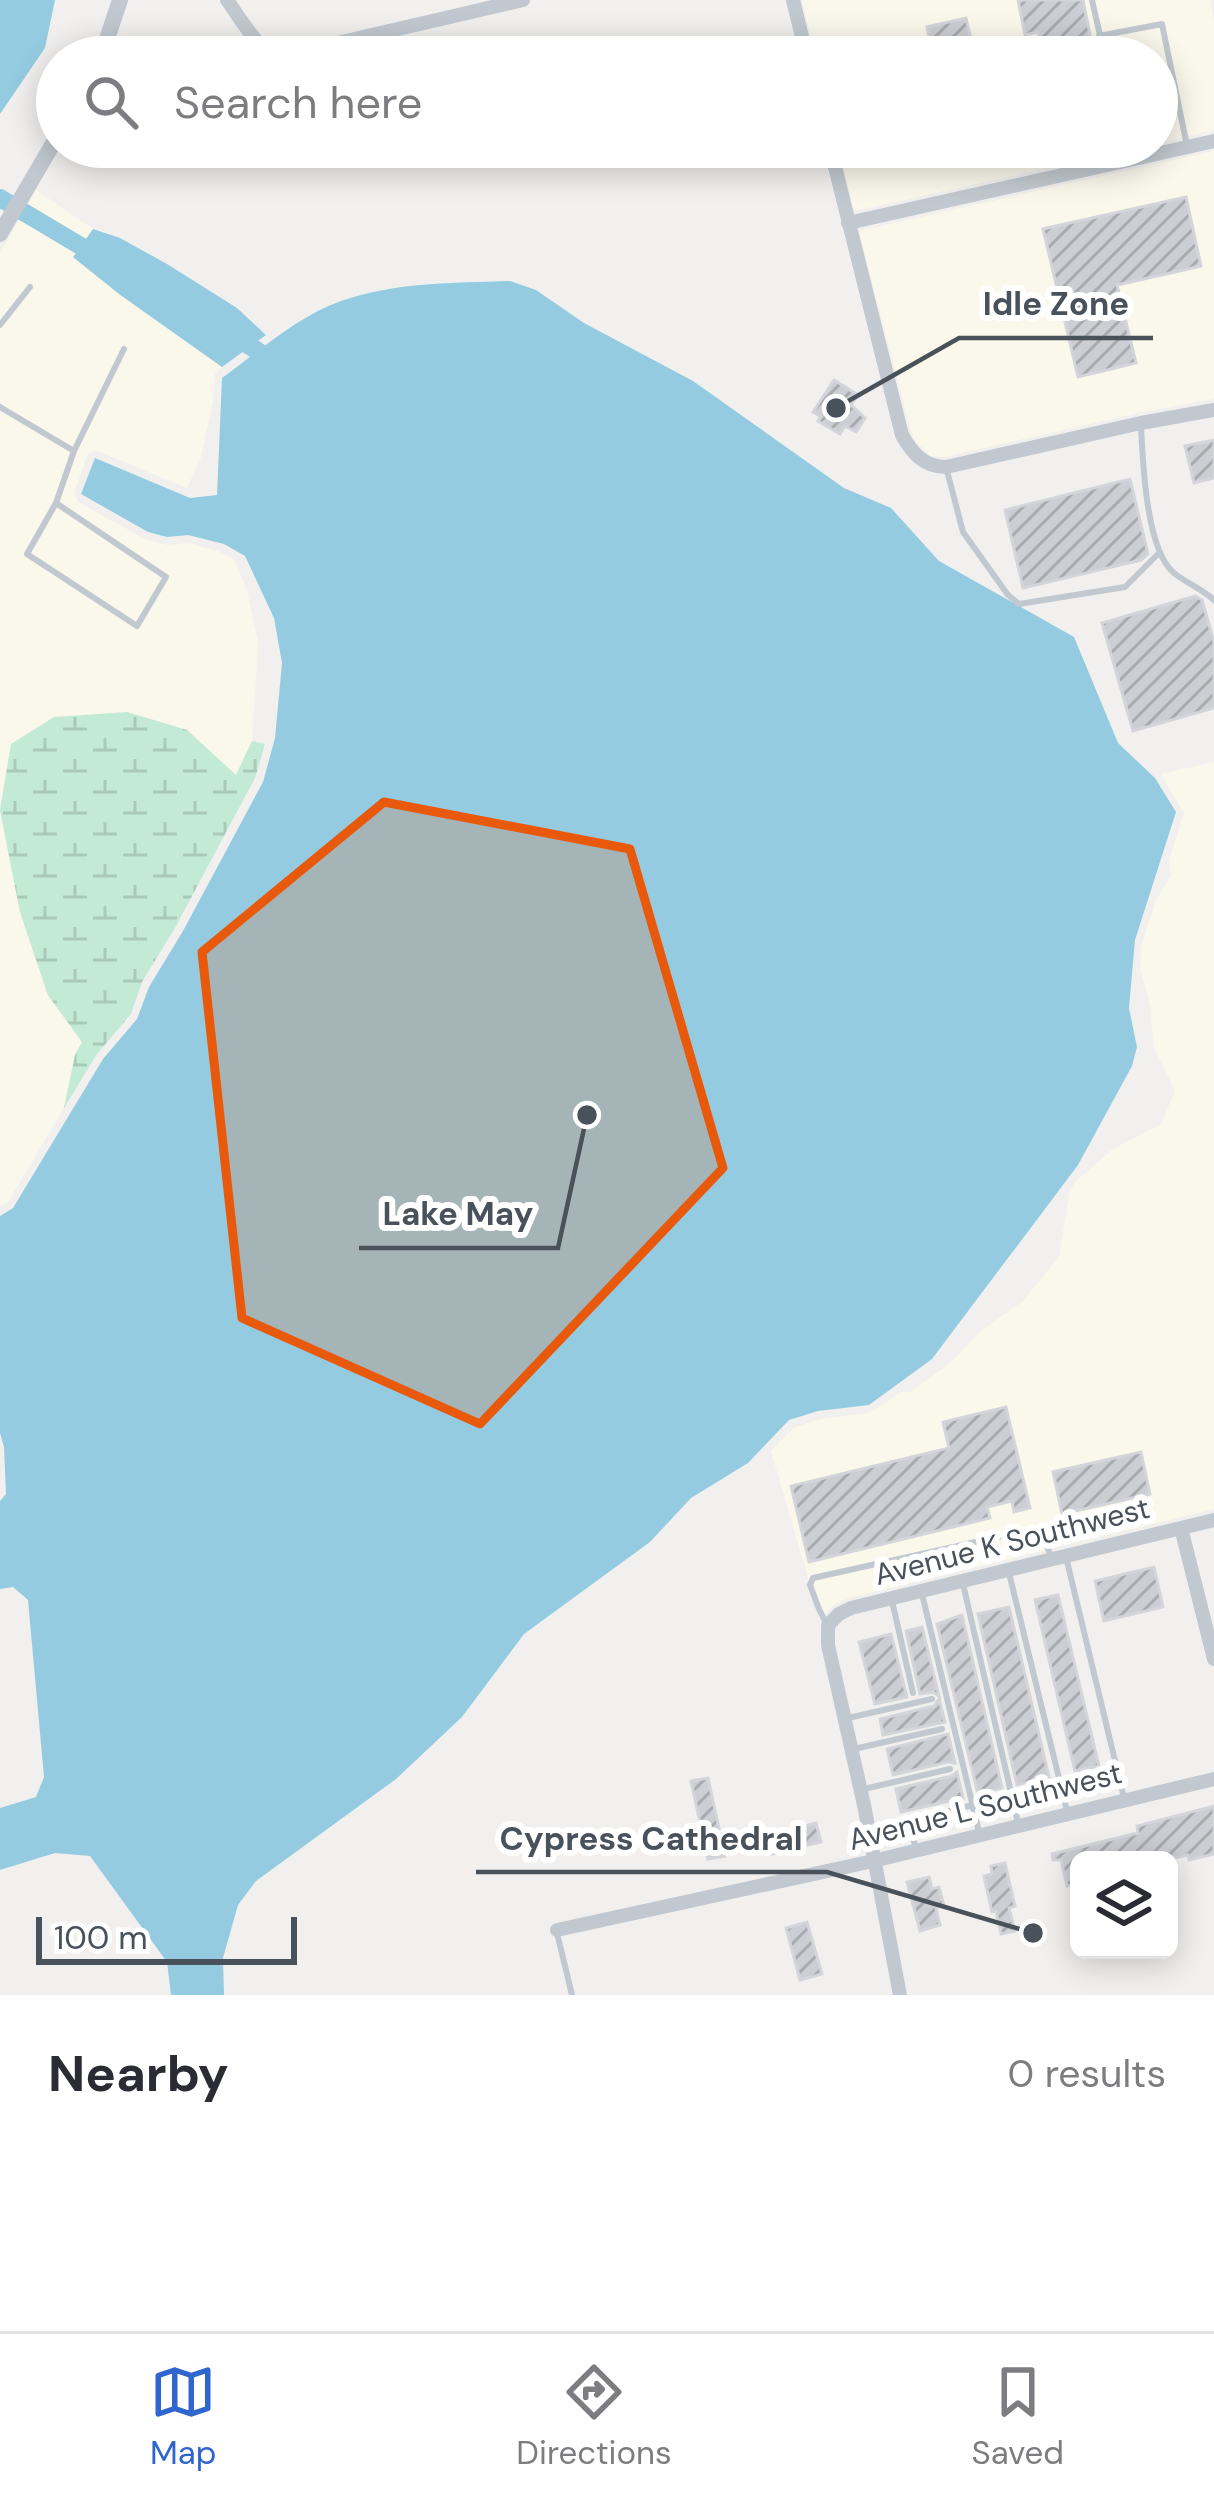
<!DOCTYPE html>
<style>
:root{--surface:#fff;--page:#f7f7f7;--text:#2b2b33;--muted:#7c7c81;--line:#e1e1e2;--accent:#2f65cc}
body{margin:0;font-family:"DM Sans",sans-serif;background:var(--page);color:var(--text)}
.controls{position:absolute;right:36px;bottom:36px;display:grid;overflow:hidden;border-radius:18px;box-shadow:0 6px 30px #0003}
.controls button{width:108px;height:108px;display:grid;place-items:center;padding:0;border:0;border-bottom:3px solid var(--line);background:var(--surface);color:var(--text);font:60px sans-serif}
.scale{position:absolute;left:36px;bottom:30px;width:261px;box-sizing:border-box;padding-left:12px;border:6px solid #49515a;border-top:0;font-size:33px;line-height:42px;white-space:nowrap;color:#49515a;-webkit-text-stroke:9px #fff;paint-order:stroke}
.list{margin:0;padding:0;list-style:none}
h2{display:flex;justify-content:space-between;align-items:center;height:156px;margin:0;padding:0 48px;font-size:51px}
h2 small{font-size:39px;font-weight:400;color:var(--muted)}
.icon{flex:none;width:66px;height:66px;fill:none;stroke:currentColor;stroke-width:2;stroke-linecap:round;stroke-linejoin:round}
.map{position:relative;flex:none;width:1214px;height:1995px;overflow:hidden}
.search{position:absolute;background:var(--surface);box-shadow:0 6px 30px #0003;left:36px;right:36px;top:36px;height:132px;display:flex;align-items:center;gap:30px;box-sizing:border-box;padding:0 42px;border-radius:66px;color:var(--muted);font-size:45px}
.sheet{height:336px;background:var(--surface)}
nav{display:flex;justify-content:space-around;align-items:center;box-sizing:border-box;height:168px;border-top:3px solid var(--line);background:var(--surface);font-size:33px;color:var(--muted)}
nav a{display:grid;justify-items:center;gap:6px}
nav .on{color:var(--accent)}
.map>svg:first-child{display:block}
.commercial{fill:#faf7eb}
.wetland{fill:url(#wetland-marsh)}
.water{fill:#95cbe1}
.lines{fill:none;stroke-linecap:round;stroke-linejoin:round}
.canal{stroke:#95cbe1;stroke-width:18}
.building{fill:url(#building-hatch);stroke:#d4d5da;stroke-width:3}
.service{stroke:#c1c8cf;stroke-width:6}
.minor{stroke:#c1c8cf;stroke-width:14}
.tertiary{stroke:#c1c8cf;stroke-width:16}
.marked{fill:#e8590c;fill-opacity:0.2;stroke:#e8590c;stroke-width:9;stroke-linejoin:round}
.labels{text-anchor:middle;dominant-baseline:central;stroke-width:12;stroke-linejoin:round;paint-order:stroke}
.street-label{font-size:30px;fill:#49515a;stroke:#fff}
.leader{fill:none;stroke:#49515a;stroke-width:4.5}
.callout-dot{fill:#49515a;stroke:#fff;stroke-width:4.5}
.callout-label{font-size:33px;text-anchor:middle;font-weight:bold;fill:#49515a;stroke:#fff;stroke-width:12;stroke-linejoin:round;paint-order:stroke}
</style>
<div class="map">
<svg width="1214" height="1995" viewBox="0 0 1214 1995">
<defs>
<pattern id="wetland-marsh" width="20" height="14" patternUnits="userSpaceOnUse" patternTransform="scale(3)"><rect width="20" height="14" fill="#c3ead5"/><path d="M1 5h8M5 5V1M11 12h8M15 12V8" fill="none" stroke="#a9cab9"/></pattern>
<pattern id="building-hatch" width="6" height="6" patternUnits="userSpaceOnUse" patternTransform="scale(3)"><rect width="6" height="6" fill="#cdced3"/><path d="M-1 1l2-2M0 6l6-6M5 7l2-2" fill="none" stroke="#a8aaae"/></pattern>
</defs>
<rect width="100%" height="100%" fill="#f1f0ef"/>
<path class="commercial" d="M802,0H1210L1214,21V130L1157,143V57H816Z
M839,147H1141L854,211Z
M1214,151V399L1138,413L944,457L931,456L916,442L911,431L859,231Z
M36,190L93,229L73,257L119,294L222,367L215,374L213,401L201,457L187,488L95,450L88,454L74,493L78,502L147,540L168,545L188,543L218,551L234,559L247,590L258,643L256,679L252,741L236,775L187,730L127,712L11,744L0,808V253Z
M1214,762V1509L849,1598L835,1604L825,1614L822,1613L820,1619L771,1451L793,1428L820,1419L870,1413L901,1392H910L949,1364L981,1331L1023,1301L1059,1257L1070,1190L1076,1181L1113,1149L1161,1124L1175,1091L1154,1048L1150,1004L1140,968L1142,942L1156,900L1171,876L1169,860L1184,813L1161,774Z
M0,810L20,912L47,995L82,1042L75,1055L64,1108L8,1202L0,1206Z"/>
<path class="wetland" d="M127,712L187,730L236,775L252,741L265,744L255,778L176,926L142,982L131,1014L97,1054L64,1108L75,1055L82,1042L48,995L20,912L0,810L11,744L54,717Z"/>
<path class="water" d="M0,0H55L45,48L0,114Z
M93,229L120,238L167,264L237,308L266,335L222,367L119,294L73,257Z
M510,281L536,290L584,323L693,381L844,488L891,508L939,561L1074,637L1118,743L1155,778L1176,812L1135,940L1129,1008L1137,1047L1132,1066L1078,1165L932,1359L869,1405L818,1411L789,1420L748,1463L691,1498L650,1542L524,1634L462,1717L396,1779L256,1881L238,1905L223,1958L224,1995H171L167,1962L90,1856L55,1853L0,1870V1808L36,1797L44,1777L28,1600L13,1587L0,1589V1501L6,1494L4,1447L0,1433V1216L13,1208L103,1059L137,1019L149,987L183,931L263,782L275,738L282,663L274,618L245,556L224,544L188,535L167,537L148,532L81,494L95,458L190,498L217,495L222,378C259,351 298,316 341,301C396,282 453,283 510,281Z"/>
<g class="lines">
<path class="canal" d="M0,198L99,257
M231,335L258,351"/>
</g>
<path class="building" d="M1018,0H1083L1093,50L1059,57H1044L1038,32L1025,35Z
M966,18L975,57H933L927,27Z
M1186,197L1201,266L1117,285L1136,363L1078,377L1043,229Z
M834,380L858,395L851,405L865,418L856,432L845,426L840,434L818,421L821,417L813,412Z
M1214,440V478L1194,483L1185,446Z
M1130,479L1148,554L1141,560L1023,588L1005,510Z
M1195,596L1202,600L1214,642V708L1133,731L1102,623Z
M1006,1407L1030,1508L1014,1512L1012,1501L987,1507L990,1518L809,1562L791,1486L949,1448L943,1422Z
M1141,1452L1150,1494L1062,1514L1053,1472Z
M1154,1567L1163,1607L1104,1621L1095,1581Z
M1058,1595L1099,1766L1075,1771L1035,1600Z
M1009,1607L1049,1777L1017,1785L978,1614Z
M962,1615L1002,1788L978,1794L937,1624Z
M922,1627L939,1696L933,1692L920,1694L906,1631Z
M891,1634L907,1697L875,1704L859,1642Z
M939,1699L945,1722L883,1735L880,1719L934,1706Z
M948,1734L955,1763L948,1762L893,1775L887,1749Z
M957,1772L963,1798L901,1812L896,1789L952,1776Z
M708,1778L725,1856L708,1859L691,1781Z
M1214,1806V1854L1189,1860L1188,1855L1165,1860H1079V1884L1067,1886L1061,1860H1053L1052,1854L1138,1833L1137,1826Z
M816,1823L821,1842L772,1854L767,1835Z
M1005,1863L1015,1906L1009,1908L1015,1931L1001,1934L996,1911L992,1912L984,1876L992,1874L991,1866Z
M929,1877L932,1889L939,1887L944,1905L936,1908L940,1925L920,1931L907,1882Z
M807,1922L822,1974L800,1980L786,1928Z"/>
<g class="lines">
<path class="service" d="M1092,0L1105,57
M1099,36L1162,24L1187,146
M0,325L30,287
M0,407L74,451L124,349
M1141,427C1143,463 1146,550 1174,573C1186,583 1201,588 1214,600
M946,467L963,532L1008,595L1019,604L1125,587L1158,554
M56,503L27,554L137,626L166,577L56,503L74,451
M1066,1557L1124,1798
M1009,1573L1067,1811
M963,1584L1018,1823
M922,1594L979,1832
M892,1601L913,1693
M827,1625L819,1609L810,1585L813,1578L1034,1529L1041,1532L1051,1556
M848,1718L932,1699
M854,1749L942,1729
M864,1789L950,1769
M916,1850L911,1828L915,1820L973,1805
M557,1933L572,1995"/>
<path class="minor" d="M227,0C237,14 258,49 273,54C278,55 288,54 294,53L523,0
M793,0L807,57
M830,147L902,435C912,453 924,467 946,467L1141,423L1214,410
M848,223L1214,141
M1181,1528L1214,1659
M557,1930L873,1861L1214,1779
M900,1995L864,1805L828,1645V1625L839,1614L851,1608L1214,1520"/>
<path class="tertiary" d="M101,57L120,0
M0,234L57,137"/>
</g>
<path class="marked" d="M384,802L630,849L723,1168L480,1424L242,1318L202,952Z"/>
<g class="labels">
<g class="street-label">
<text transform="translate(1012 1541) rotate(-14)">Avenue K Southwest</text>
<text transform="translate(985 1806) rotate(-14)">Avenue L Southwest</text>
</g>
</g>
<path class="leader" d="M836 408L959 338H1153M587 1115L558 1248H359M1033 1933L827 1872H476"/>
<g class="callout-dot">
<circle cx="836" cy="408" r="12"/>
<circle cx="587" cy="1115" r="12"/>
<circle cx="1033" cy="1933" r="12"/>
</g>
<g class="callout-label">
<text x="1056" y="315">Idle Zone</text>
<text x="458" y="1225">Lake May</text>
<text x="651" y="1850">Cypress Cathedral</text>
</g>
</svg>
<div class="controls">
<button><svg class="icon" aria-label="layers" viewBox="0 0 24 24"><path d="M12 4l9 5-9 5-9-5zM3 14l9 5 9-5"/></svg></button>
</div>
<div class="scale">100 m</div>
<div class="search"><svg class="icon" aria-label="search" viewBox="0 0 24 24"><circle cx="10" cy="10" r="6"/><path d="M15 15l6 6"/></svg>Search here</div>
</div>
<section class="sheet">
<h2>Nearby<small>0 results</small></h2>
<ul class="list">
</ul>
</section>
<nav>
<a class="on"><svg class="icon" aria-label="map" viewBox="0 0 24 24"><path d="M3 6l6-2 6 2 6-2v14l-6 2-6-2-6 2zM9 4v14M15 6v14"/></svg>Map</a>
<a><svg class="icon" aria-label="directions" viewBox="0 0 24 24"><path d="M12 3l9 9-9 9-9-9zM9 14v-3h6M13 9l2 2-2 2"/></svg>Directions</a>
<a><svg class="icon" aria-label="saved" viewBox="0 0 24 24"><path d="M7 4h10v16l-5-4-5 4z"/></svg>Saved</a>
</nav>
